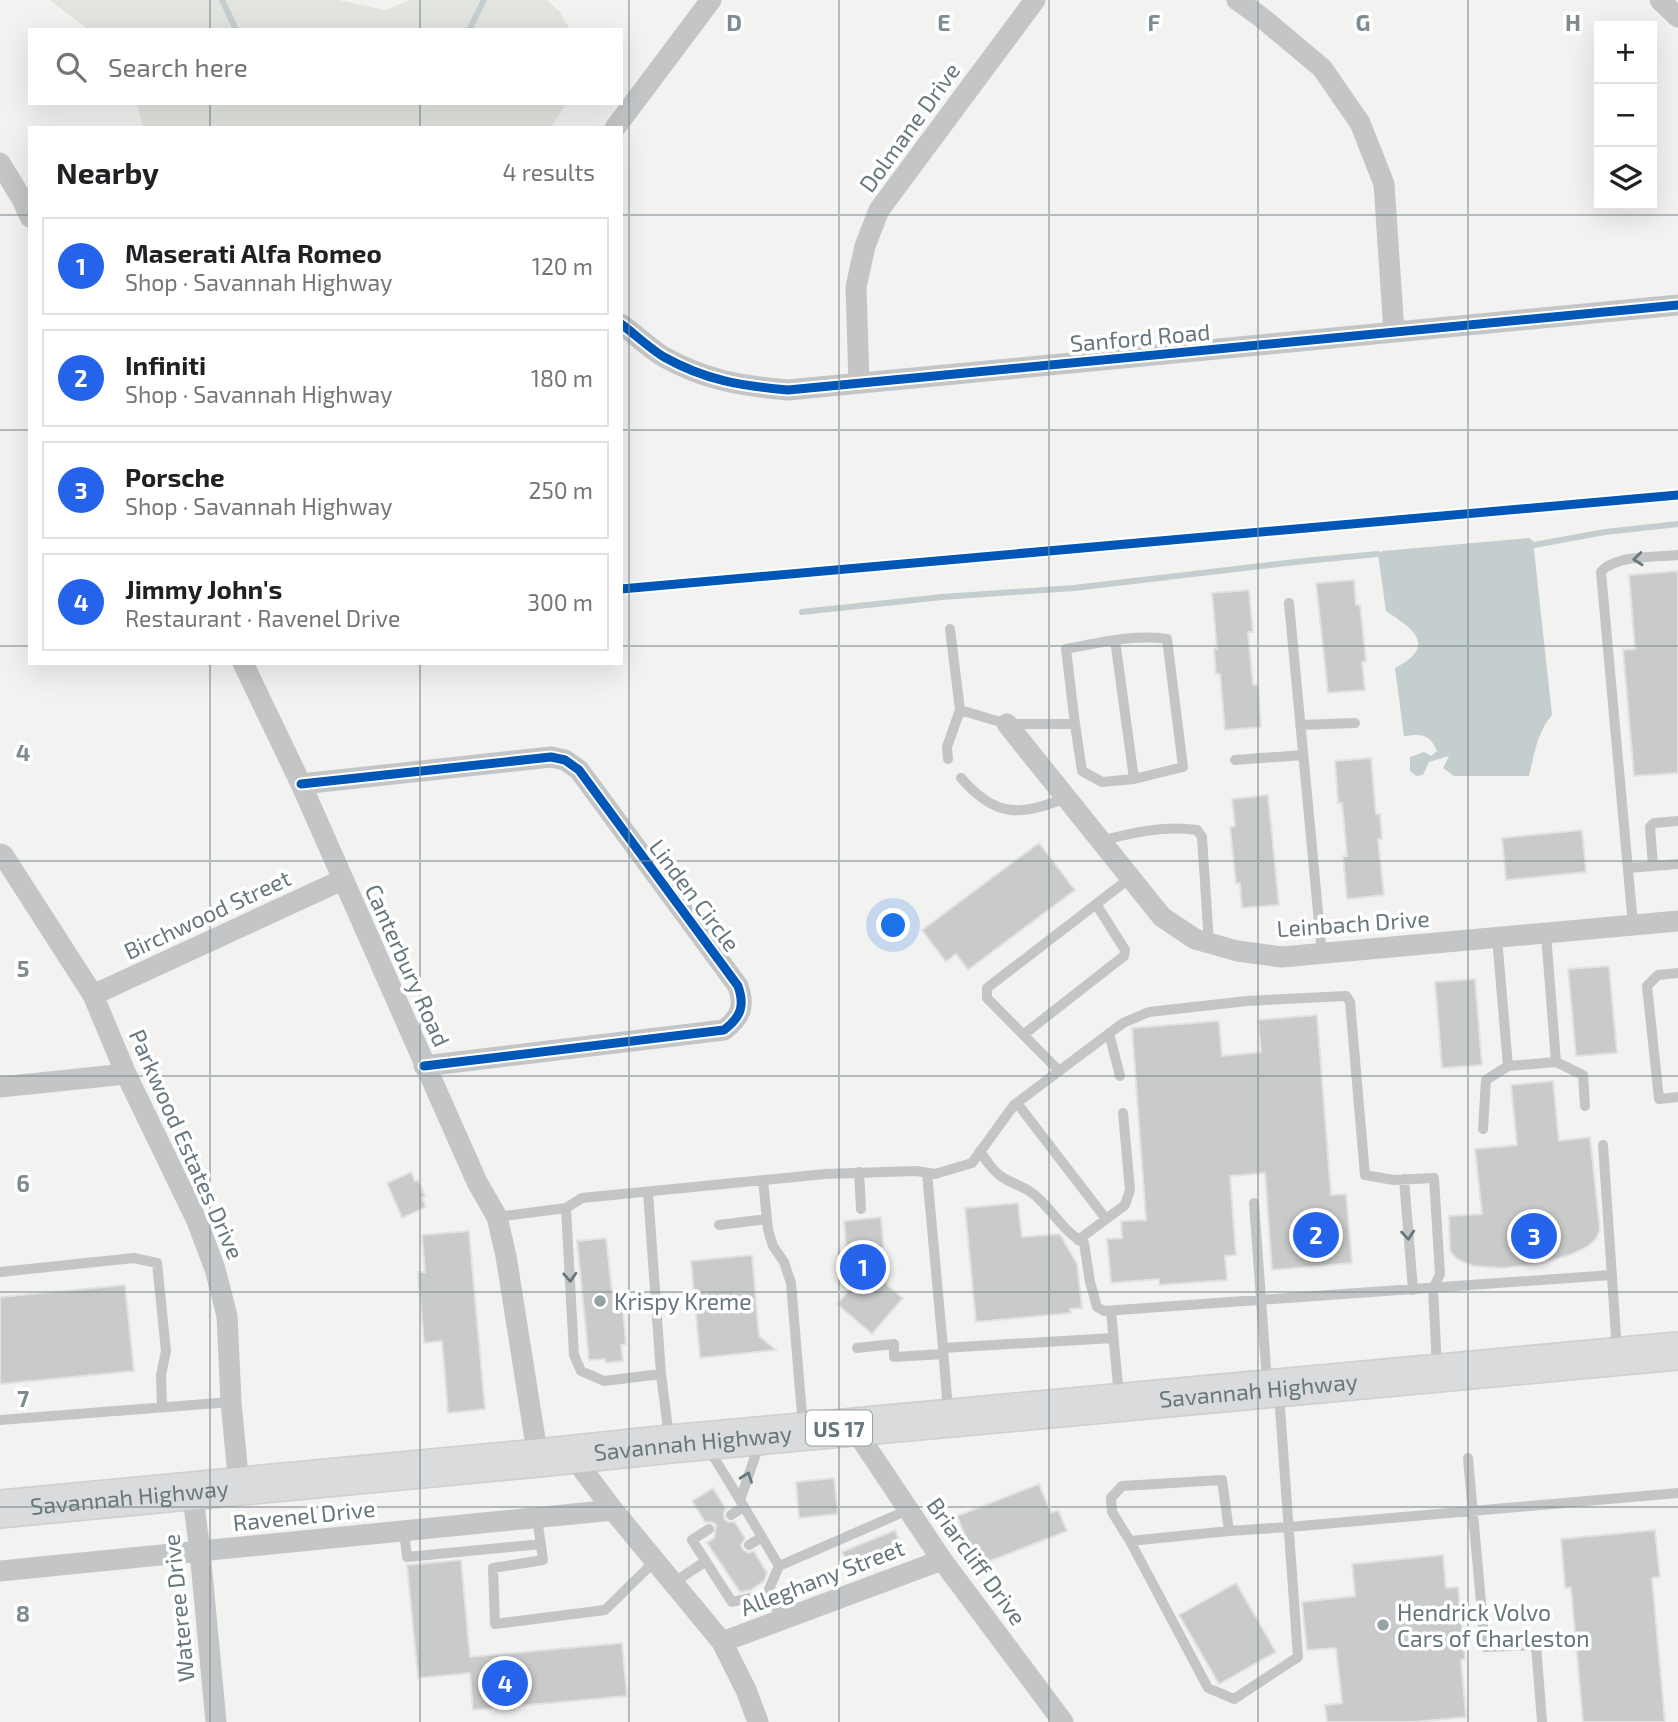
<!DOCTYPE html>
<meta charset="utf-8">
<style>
:root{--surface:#fff;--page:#f6f6f6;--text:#202124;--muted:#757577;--line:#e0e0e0;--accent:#2563eb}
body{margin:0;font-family:"Exo 2",sans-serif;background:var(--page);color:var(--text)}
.controls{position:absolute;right:21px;top:21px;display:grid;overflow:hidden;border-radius:0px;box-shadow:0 7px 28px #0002}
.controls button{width:63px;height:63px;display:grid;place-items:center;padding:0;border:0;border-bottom:2px solid var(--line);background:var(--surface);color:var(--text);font:35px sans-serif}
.you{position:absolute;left:894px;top:926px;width:24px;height:24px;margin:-18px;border:5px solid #fff;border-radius:50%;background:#1a73e8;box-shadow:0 0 0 10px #1a73e833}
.badge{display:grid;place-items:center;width:46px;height:46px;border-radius:50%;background:var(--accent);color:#fff;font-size:23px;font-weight:700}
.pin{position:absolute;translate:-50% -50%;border:4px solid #fff;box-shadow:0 2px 7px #0006}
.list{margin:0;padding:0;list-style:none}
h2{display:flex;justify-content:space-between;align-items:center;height:91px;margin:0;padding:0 28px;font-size:30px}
h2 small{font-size:23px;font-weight:400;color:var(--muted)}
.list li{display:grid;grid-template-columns:46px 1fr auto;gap:21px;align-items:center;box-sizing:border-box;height:98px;margin:0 14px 14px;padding:0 14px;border:2px solid var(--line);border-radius:0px}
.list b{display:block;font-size:26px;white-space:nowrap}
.list p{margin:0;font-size:23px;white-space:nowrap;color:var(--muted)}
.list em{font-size:23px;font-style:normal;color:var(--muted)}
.icon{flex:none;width:38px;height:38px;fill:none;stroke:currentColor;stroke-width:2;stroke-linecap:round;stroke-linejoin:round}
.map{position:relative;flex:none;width:1678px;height:1722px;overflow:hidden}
.search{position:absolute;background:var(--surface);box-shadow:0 7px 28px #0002;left:28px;top:28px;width:595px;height:77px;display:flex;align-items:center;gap:18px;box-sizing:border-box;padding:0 24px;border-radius:0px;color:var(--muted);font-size:26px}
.panel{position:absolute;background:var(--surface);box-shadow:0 7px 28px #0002;left:28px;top:126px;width:595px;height:539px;border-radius:0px}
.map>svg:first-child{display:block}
.green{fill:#e2e4df}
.water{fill:#c4cece}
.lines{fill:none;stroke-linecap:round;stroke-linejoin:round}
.stream{stroke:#c4cece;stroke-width:6}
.building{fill:#c9caca;stroke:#e2e2e1;stroke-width:2}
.highway-casing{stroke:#cecfce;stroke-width:40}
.lane{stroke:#c3c5c6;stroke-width:10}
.street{stroke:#c3c5c6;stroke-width:21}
.highway{stroke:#dadbdc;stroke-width:37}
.cycleway-casing{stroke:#fff;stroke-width:13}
.cycleway{stroke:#0057b8;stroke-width:9}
.oneway{stroke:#66777d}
.grid{fill:none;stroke:#7e8c92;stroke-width:2;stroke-opacity:0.55}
.poi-dot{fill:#97a2a6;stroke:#fff;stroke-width:2.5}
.labels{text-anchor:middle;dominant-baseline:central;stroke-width:7;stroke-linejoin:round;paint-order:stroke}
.shield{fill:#fff;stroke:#94a0a4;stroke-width:2}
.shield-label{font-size:21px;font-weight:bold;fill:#66777d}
.street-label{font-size:23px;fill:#66777d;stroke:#fff}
.poi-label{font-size:23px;fill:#66777d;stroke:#fff;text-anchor:start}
.grid-label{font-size:23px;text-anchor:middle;font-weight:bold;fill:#7e8c92;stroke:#fff;stroke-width:7;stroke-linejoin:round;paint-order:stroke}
</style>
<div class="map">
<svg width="1678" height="1722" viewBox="0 0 1678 1722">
<rect width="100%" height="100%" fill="#f2f2f1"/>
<path class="green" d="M50,0H338L386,10L410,0H547L560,12L570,30H89Z
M137,103H567L550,128H143Z"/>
<path class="water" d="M1529,538L1533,541L1552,715C1537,733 1534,755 1529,776H1454L1443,768L1449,756L1429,762L1423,775L1416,776L1410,771V757L1424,752L1431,756L1437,751C1429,733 1422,734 1404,736L1395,668C1437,646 1415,630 1386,611L1378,554L1383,551Z"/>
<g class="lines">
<path class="stream" d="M222,0L236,30
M469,30L484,0
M1534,545L1605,532L1678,524
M802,612L942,597L1074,588L1304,561L1378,554"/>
</g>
<path class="building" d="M1678,571V773L1634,776L1623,650L1635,649L1629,575Z
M1354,580L1356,605H1360L1366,661L1362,662L1365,690L1328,693L1316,583Z
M1249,590L1253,632H1248L1253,685H1258L1261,727L1225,730L1220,674H1216L1214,649H1217L1212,593Z
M1371,758L1376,814H1380L1382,839H1378L1384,895L1347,899L1343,856H1347L1342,803H1338L1335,761Z
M1268,795L1279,905L1242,908L1240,883L1236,884L1230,827L1235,826L1232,799Z
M1582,830L1586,872L1506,880L1502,838Z
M1039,843L1075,890L968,970L956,954L946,962L922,930Z
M1609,966L1617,1053L1576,1056L1568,969Z
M1475,979L1482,1065L1442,1068L1435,982Z
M1317,1015L1331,1195L1346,1194L1352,1263L1272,1270L1265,1173L1230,1176L1236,1255L1225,1256L1227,1280L1159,1285V1279L1111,1283L1107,1239L1122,1238L1121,1221L1146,1220L1132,1028L1219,1021L1222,1056L1261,1052L1258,1020Z
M1553,1081L1559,1141L1590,1137L1600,1230L1596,1239L1587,1247L1572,1254L1539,1264L1503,1268L1473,1266L1457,1259L1450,1251L1449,1216L1482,1214L1475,1149L1517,1145L1511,1085Z
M411,1172L415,1181L418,1180L425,1196L422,1198L426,1207L402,1218L387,1183Z
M1018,1203L1022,1237L1060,1234L1077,1264L1082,1308L1070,1309L1071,1313L976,1322L965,1208Z
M881,1217L887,1285L903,1298L872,1334L837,1304L850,1289L844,1221Z
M469,1231L485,1409L448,1413L442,1341L424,1343L418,1272H425L422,1235Z
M606,1238L612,1291H615L618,1311H623L626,1344L621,1345L623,1361L606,1363L605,1359L589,1360L577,1241Z
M752,1255L759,1336L776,1350L700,1358L691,1261Z
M125,1285L134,1371L0,1384V1297Z
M834,1478L838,1514L799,1518L796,1482Z
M1039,1484L1051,1513L1058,1510L1067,1531L977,1566L957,1516Z
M713,1488L726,1509L724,1512V1519L728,1522H735L745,1538L741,1545L743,1550L749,1553L754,1551L767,1573L764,1581L751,1590L740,1592L707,1543L714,1538L716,1525L712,1522H705L692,1501Z
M895,1530L903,1549L851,1572L842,1552Z
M1655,1530L1660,1577L1652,1578L1665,1722H1583L1571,1588H1565L1561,1539Z
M1443,1555L1446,1588L1458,1587L1465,1659L1461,1660L1466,1717L1414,1722H1327L1325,1705L1342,1703L1336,1648L1307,1650L1302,1602L1355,1596L1352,1564Z
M461,1560L470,1657L622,1643L627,1696L473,1710L470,1673L418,1678L407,1565Z
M1236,1583L1276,1652L1219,1684L1179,1615Z"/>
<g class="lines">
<defs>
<g id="highway">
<path id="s1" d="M0,1509L538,1458L670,1444L1678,1351"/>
</g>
</defs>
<use href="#highway" class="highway-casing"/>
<path class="lane" d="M1289,603L1322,954
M950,629L960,710
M1115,640L1134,779
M1300,725L1355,723
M948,759L947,747L960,710L1007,724H1075L1066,649C1099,643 1134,634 1167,639L1183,767L1134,779L1102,782L1082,771L1075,724
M1235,760L1303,755
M961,778C996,818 1019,816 1066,798
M1100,841C1132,833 1164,825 1197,830L1202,837L1209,943
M1653,866L1650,827L1654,823L1678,821
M1628,868L1678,864
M1633,925L1601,572C1615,555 1656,557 1678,555
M1497,938L1508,1066L1556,1062L1546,934
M1678,973L1658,975L1647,986L1659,1099L1678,1097
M1109,1033L1120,1076
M1023,1035L1124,956L1125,950L1096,904
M1556,1062L1583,1075L1585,1106
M1059,1071L987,998V988L1130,878
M1017,1103L1106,1219
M1483,1129L1486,1080L1508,1066
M1603,1145L1617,1350
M980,1151C987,1162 995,1174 1007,1180C1019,1186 1030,1189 1040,1200C1055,1214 1065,1233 1084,1243L1090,1282L1097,1307L1104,1311L1612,1275
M859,1172L861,1209
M927,1173L943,1348L1113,1338
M1404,1179L1413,1290
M763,1180L768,1230L773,1246L784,1262L791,1283L803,1426
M648,1192L661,1374L669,1437
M1254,1203L1267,1382
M566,1208L574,1355L581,1371L604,1381L661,1374
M497,1217L566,1208L582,1198L825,1174L916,1171L935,1174L972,1163L1014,1105L1123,1023L1149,1012L1247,1001L1346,996L1350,1002L1365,1175L1394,1180L1434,1178L1440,1274L1433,1289L1437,1368
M719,1225L767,1219
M1078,1240L1125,1205L1130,1190L1123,1113
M0,1272L134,1258L157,1263L166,1351L161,1375L162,1407
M1111,1311L1119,1396
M857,1348L894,1344V1357L943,1354
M943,1348L948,1411
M1279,1394C1286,1482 1292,1570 1298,1657L1234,1699L1208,1688L1130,1541L1112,1512L1111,1498L1122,1486L1222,1480L1229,1531L1289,1527L1678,1493
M0,1420L231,1402
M707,1446L740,1500L756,1454L763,1444
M1468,1458L1485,1647L1536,1645L1542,1722
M740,1500L779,1566
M731,1515L743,1507
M537,1518L543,1560L493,1568L495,1624L605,1610L655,1561
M709,1529L692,1540L732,1602L767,1594L783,1619
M404,1531L407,1557L541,1544
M1130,1541L1229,1531
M749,1545L762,1537
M673,1583L706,1561
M767,1594L779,1566L908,1510"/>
<path class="street" d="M1237,0L1261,17L1322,68L1360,123L1384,184L1394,332
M1660,0L1678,17
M615,128L711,0
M0,163L22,199L30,217
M621,324C635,334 649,348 664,357C705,380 741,386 788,390L1678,305
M859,383L856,287L865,246L879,210L1035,0
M243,663L301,784L477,1182L497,1217L506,1256L538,1458
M1007,724L1162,917L1195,939L1237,951L1282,957L1678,921
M301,784L551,757L565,760L579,770L738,986C745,1006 741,1017 724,1030L424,1066
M0,854L3,855L93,995L126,1074L197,1221L215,1269L227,1316L231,1402L239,1486
M93,995L342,880
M0,1087L126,1074
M853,1427L942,1560L1063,1722
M571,1454L613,1510L722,1642L746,1690L758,1722
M192,1490L200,1552L216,1722
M0,1571L613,1510
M722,1642L942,1560"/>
<use href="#highway" class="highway"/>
<defs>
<path id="cycleway" d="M621,324C635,334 649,348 664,357C705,380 741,386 788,390L1678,305
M621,589L1678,495
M301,784L551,757L565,760L579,770L738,986C745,1006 741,1017 724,1030L424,1066"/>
</defs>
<use href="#cycleway" class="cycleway-casing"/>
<use href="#cycleway" class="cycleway"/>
</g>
<defs><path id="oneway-chevron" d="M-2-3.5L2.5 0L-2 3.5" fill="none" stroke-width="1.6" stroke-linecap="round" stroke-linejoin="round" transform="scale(1.75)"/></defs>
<g class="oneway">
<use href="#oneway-chevron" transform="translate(1638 559) rotate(174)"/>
<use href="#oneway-chevron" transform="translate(1408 1235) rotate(85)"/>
<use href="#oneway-chevron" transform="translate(570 1277) rotate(87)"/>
<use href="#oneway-chevron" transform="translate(747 1477) rotate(-70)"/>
</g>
<path class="grid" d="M210,0V30M420,0V30M629,0V1722M839,0V1722M1049,0V1722M1258,0V1722M1468,0V1722M210,103V128M420,103V128M0,215H30M621,215H1678M0,430H30M621,430H1678M0,646H30M621,646H1678M210,663V1722M420,663V1722M0,861H1678M0,1076H1678M0,1292H1678M0,1507H1678"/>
<g class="poi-dot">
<circle cx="600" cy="1301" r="7"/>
<circle cx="1383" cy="1625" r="7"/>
</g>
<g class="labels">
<rect class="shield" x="806" y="1410.5" width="66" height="35" rx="5"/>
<g class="shield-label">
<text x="839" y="1428">US 17</text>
</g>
<g class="street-label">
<text transform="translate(909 127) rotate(-54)">Dolmane Drive</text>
<text transform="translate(1140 337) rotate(-5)">Sanford Road</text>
<text transform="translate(695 895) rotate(53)">Linden Circle</text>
<text transform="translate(207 914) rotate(-25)">Birchwood Street</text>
<text transform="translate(1353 923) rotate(-4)">Leinbach Drive</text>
<text transform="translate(408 965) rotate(66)">Canterbury Road</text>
<text transform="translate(187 1144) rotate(66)">Parkwood Estates Drive</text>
<text stroke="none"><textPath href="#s1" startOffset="1264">Savannah Highway</textPath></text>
<text stroke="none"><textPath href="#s1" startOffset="696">Savannah Highway</textPath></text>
<text stroke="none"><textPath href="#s1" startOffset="130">Savannah Highway</textPath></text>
<text transform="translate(304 1515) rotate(-6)">Ravenel Drive</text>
<text transform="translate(977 1561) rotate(54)">Briarcliff Drive</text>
<text transform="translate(822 1577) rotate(-21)">Alleghany Street</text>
<text transform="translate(178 1608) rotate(-96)">Wateree Drive</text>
</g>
<g class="poi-label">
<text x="614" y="1301">Krispy Kreme</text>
<text x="1397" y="1612">Hendrick Volvo<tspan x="1397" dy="26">Cars of Charleston</tspan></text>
</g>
</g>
<g class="grid-label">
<text x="734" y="31">D</text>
<text x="944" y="31">E</text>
<text x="1154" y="31">F</text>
<text x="1363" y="31">G</text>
<text x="1573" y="31">H</text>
<text x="23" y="761">4</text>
<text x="23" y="977">5</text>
<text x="23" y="1192">6</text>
<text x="23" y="1407">7</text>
<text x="23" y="1622">8</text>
</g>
</svg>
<div class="controls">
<button>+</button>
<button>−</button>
<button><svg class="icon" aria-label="layers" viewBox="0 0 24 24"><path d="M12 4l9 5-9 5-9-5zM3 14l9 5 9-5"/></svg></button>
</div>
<div class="you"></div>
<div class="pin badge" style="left:863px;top:1267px">1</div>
<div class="pin badge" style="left:1316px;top:1235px">2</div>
<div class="pin badge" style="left:1534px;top:1236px">3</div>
<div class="pin badge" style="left:505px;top:1683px">4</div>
<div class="search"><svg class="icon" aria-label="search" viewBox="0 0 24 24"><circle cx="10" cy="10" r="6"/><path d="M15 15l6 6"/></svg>Search here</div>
<section class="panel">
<h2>Nearby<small>4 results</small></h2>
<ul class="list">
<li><span class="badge">1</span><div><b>Maserati Alfa Romeo</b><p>Shop · Savannah Highway</p></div><em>120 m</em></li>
<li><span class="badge">2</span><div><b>Infiniti</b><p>Shop · Savannah Highway</p></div><em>180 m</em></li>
<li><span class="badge">3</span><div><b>Porsche</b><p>Shop · Savannah Highway</p></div><em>250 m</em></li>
<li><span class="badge">4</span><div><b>Jimmy John's</b><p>Restaurant · Ravenel Drive</p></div><em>300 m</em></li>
</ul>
</section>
</div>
